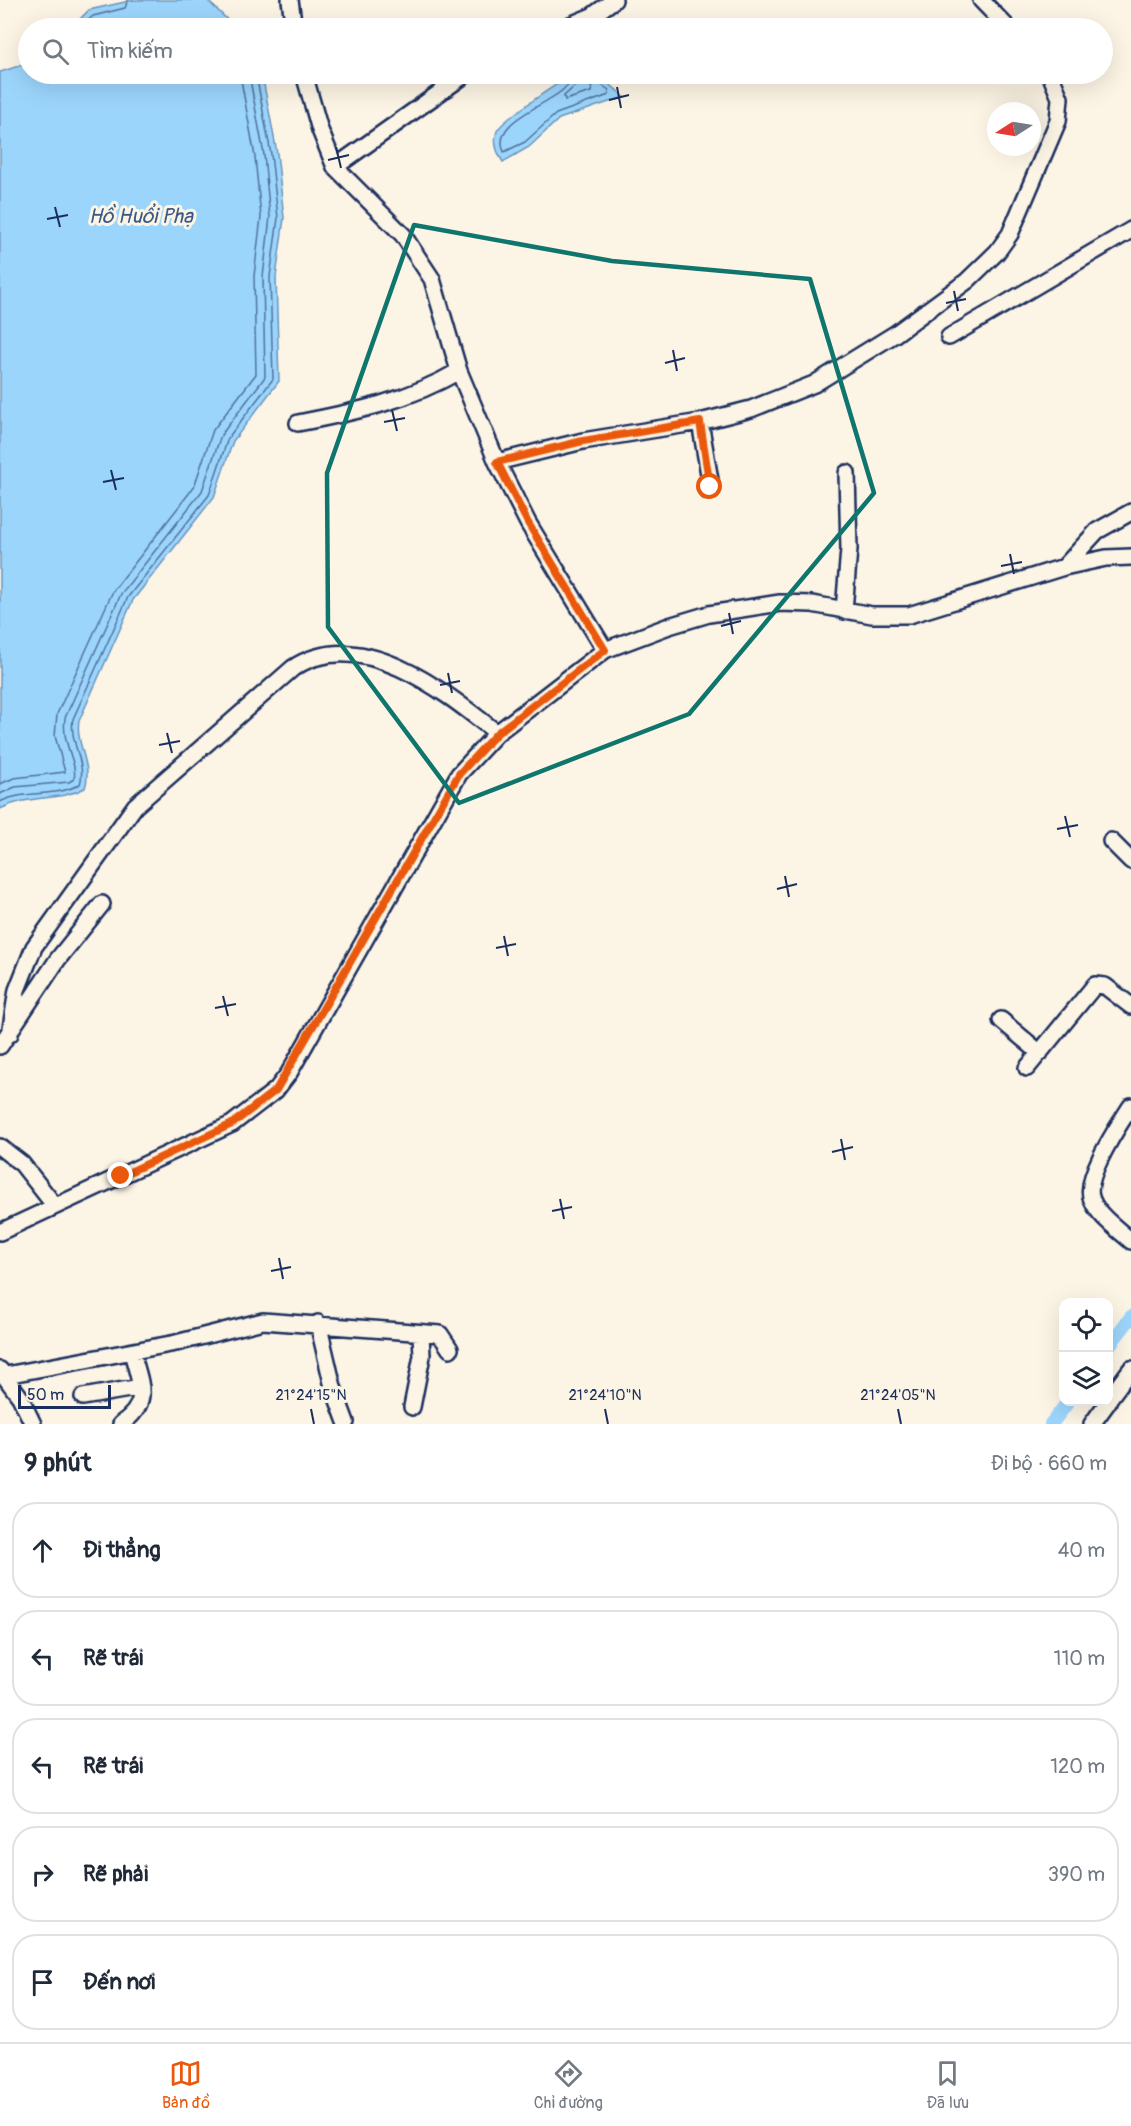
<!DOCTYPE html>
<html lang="vi">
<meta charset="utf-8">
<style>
:root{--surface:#fff;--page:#f6f6f7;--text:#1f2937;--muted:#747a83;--line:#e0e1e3;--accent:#ea580c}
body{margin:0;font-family:Pangolin,sans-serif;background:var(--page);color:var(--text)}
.controls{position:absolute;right:18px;bottom:18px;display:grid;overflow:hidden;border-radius:12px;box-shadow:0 6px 24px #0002}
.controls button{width:54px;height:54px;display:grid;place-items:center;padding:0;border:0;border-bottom:2px solid var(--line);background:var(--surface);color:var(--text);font:30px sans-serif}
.compass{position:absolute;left:987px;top:102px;width:54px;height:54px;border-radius:50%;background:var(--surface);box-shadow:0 6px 24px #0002;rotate:258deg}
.scale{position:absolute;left:18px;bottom:15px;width:93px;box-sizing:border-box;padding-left:6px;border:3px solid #1b2f5e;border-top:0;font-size:16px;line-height:21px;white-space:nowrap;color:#1b2f5e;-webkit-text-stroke:4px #fcf5e5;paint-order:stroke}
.stop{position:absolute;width:18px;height:18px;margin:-14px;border:4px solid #ea580c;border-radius:50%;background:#fff}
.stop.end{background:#ea580c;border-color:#fff;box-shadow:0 2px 6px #0008}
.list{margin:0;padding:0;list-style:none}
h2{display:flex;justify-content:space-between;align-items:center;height:78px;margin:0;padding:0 24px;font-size:26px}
h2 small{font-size:20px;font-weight:400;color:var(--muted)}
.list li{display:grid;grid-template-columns:39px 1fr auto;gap:18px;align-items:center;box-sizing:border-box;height:96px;margin:0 12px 12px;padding:0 12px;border:2px solid var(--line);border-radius:24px}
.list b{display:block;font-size:22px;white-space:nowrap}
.list em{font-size:20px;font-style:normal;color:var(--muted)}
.icon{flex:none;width:33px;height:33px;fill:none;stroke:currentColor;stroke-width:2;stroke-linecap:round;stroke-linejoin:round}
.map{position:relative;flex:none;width:1131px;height:1424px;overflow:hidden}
.search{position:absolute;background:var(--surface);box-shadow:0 6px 24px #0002;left:18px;right:18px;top:18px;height:66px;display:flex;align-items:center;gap:15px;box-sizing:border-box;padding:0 21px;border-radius:33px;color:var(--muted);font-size:22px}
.sheet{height:618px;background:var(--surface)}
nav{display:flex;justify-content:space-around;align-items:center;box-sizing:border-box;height:84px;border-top:2px solid var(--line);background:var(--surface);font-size:16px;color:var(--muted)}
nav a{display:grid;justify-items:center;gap:3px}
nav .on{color:var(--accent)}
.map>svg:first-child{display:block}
.water{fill:#9cd5fc;stroke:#6893bd;stroke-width:1.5}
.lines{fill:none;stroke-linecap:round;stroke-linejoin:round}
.shore{stroke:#4f719d;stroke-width:1.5}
.canal{stroke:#9cd5fc;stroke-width:14}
.minor-casing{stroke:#1b2f5e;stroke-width:20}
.minor{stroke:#fcf5e5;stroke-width:15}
.route{stroke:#ea580c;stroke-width:8}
.marked{fill:none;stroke:#0f766e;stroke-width:4.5;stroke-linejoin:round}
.ticks{fill:none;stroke:#1b2f5e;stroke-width:2}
.labels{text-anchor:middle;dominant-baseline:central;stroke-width:6;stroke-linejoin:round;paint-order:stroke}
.water-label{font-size:21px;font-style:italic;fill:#3b5886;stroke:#fcf5e5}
.ticks-label{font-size:15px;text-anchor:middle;fill:#1b2f5e;stroke:#fcf5e5;stroke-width:6;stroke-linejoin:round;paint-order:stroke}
</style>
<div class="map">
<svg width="1131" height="1424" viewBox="0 0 1131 1424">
<rect width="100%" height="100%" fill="#fcf5e5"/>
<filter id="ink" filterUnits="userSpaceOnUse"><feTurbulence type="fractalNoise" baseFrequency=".0167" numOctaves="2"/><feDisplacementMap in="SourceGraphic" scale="12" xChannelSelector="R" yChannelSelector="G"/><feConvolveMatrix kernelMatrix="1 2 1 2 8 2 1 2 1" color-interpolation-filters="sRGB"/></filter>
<g filter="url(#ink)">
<path class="water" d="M134,0H207L236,28H71L89,10Z
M28,63V74H262L277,153L284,218L276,277L279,381L233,441L214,497L133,600L79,721C75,745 93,764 85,788C58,802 29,794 0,809V72Z
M577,74C598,74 609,82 624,97L559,119L529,147L503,162C497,153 493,142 497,131C501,121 566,76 577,74Z"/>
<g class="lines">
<path class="shore" d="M79,28L93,16L125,8L128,0
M573,74C570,103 488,114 504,152L525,142L556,114L609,95V90L594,80L592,74
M583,79L592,88L591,92L565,100L564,96Z
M0,784L14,778L65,772L55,736L57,714L113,591L194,487L213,430L256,374L254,276L261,217L255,157L240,74
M0,794L15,787L69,782L74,779C78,762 61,744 65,718L121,594L202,491L221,435L265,377L263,277L270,217L264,155L249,74
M0,802C25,789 57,798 80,784C87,763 69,743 73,719L128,597L209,495L228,438L273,379L270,277L278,218L271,154L256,74"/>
<path class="canal" d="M1108,1347L1131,1317
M1051,1424L1068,1402"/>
<defs>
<path id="minor" d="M290,0L294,28
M981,0L1008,28
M563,28L592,16L614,0
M304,74L320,130L335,167L403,235L432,279L459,371L497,462L528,523L605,650
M335,167L466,74
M949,337L1131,230
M700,422L710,480L708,491
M298,423C355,412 408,401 459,371
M497,462L583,441L700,422L751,409L814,384L895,334L967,281L997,252L1010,234L1058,121L1060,98L1050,74
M1064,567L1097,531L1131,512
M844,611L849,549L847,473
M1111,841L1131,861
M1001,1020L1040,1053
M10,1034L17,990L34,947L135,806L293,668C361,624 444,691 497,733
M0,1046L58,959L102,904
M1027,1068L1095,985L1105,986L1131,1006
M1131,1106C1119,1125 1082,1179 1092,1200C1099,1217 1118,1229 1131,1241
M0,1147L22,1164L55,1206
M0,1232L232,1124L276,1090L289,1073L459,774L497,733L605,650L669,626L709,614L780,603L812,604L872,615H909L1064,567L1106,558L1131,557
M318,1323L333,1387L346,1422
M0,1370L20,1397L33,1424
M6,1375L176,1343L263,1321L440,1334L450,1349
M83,1397L141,1387
M1108,1400L1131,1369
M412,1407L422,1356L421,1334
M121,1424C152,1402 140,1384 132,1352
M1092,1424L1108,1402"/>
</defs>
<use href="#minor" class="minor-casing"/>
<use href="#minor" class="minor"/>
</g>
</g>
<g class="lines" filter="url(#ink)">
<path class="route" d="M121,1176L232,1124L276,1090L459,774L497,733L605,650L528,523L497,462L583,441L700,422L710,487"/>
</g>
<path class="marked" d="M414,225L612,261L810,279L874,493L689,714L459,803L328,627L327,473Z"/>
<path class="ticks" d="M617,87L621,108M609,100L629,95M336,147L341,168M328,160L349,155M55,207L60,227M47,219L68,215M954,291L958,311M946,303L966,299M673,350L677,371M665,363L685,358M392,410L397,431M384,422L405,418M111,470L116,490M103,482L124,478M1010,554L1014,574M1001,566L1022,562M729,613L733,634M721,626L741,621M448,673L452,693M440,685L460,681M167,733L172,753M159,745L180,741M1065,816L1070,837M1057,829L1078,825M785,876L789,897M777,889L797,884M504,936L508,956M496,948L516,944M223,996L228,1016M215,1008L236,1004M841,1139L845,1160M832,1152L853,1147M560,1199L564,1219M552,1211L572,1207M279,1258L283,1279M271,1271L291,1267M311,1409L314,1424M605,1409L608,1424M898,1409L901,1424"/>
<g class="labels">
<g class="water-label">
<text x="141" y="216">Hồ Huổi Phạ</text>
</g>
</g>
<g class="ticks-label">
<text x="311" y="1400">21°24'15"N</text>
<text x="605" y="1400">21°24'10"N</text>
<text x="898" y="1400">21°24'05"N</text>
</g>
</svg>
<div class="controls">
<button><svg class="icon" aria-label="locate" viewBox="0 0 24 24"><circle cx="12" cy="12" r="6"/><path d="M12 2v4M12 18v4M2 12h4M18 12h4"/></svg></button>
<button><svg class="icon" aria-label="layers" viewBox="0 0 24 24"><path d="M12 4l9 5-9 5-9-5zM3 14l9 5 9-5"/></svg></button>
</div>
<svg class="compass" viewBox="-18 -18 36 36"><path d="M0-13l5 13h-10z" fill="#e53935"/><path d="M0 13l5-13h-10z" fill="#747a83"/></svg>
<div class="scale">50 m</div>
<div class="stop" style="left:710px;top:487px"></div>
<div class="stop end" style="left:121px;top:1176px"></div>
<div class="search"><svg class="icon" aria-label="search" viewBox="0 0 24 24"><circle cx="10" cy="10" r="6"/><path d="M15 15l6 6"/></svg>Tìm kiếm</div>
</div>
<section class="sheet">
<h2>9 phút<small>Đi bộ · 660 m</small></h2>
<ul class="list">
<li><svg class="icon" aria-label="ahead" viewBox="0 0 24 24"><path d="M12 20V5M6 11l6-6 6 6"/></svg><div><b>Đi thẳng</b></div><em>40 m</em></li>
<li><svg class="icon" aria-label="left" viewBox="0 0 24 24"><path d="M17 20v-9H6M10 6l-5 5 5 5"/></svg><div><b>Rẽ trái</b></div><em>110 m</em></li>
<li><svg class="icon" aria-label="left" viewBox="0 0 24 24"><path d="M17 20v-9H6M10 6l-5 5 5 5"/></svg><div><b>Rẽ trái</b></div><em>120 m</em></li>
<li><svg class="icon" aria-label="right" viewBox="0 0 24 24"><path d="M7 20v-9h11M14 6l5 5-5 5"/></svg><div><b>Rẽ phải</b></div><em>390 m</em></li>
<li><svg class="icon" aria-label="arrive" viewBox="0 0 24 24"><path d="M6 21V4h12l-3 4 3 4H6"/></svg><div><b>Đến nơi</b></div></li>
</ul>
</section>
<nav>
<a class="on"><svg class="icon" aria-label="map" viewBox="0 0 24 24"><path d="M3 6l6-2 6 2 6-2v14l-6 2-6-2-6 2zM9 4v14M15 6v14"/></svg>Bản đồ</a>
<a><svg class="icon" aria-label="directions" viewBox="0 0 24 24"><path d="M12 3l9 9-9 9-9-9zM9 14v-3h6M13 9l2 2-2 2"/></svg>Chỉ đường</a>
<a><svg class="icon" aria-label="saved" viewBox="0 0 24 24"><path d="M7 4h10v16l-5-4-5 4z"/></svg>Đã lưu</a>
</nav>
